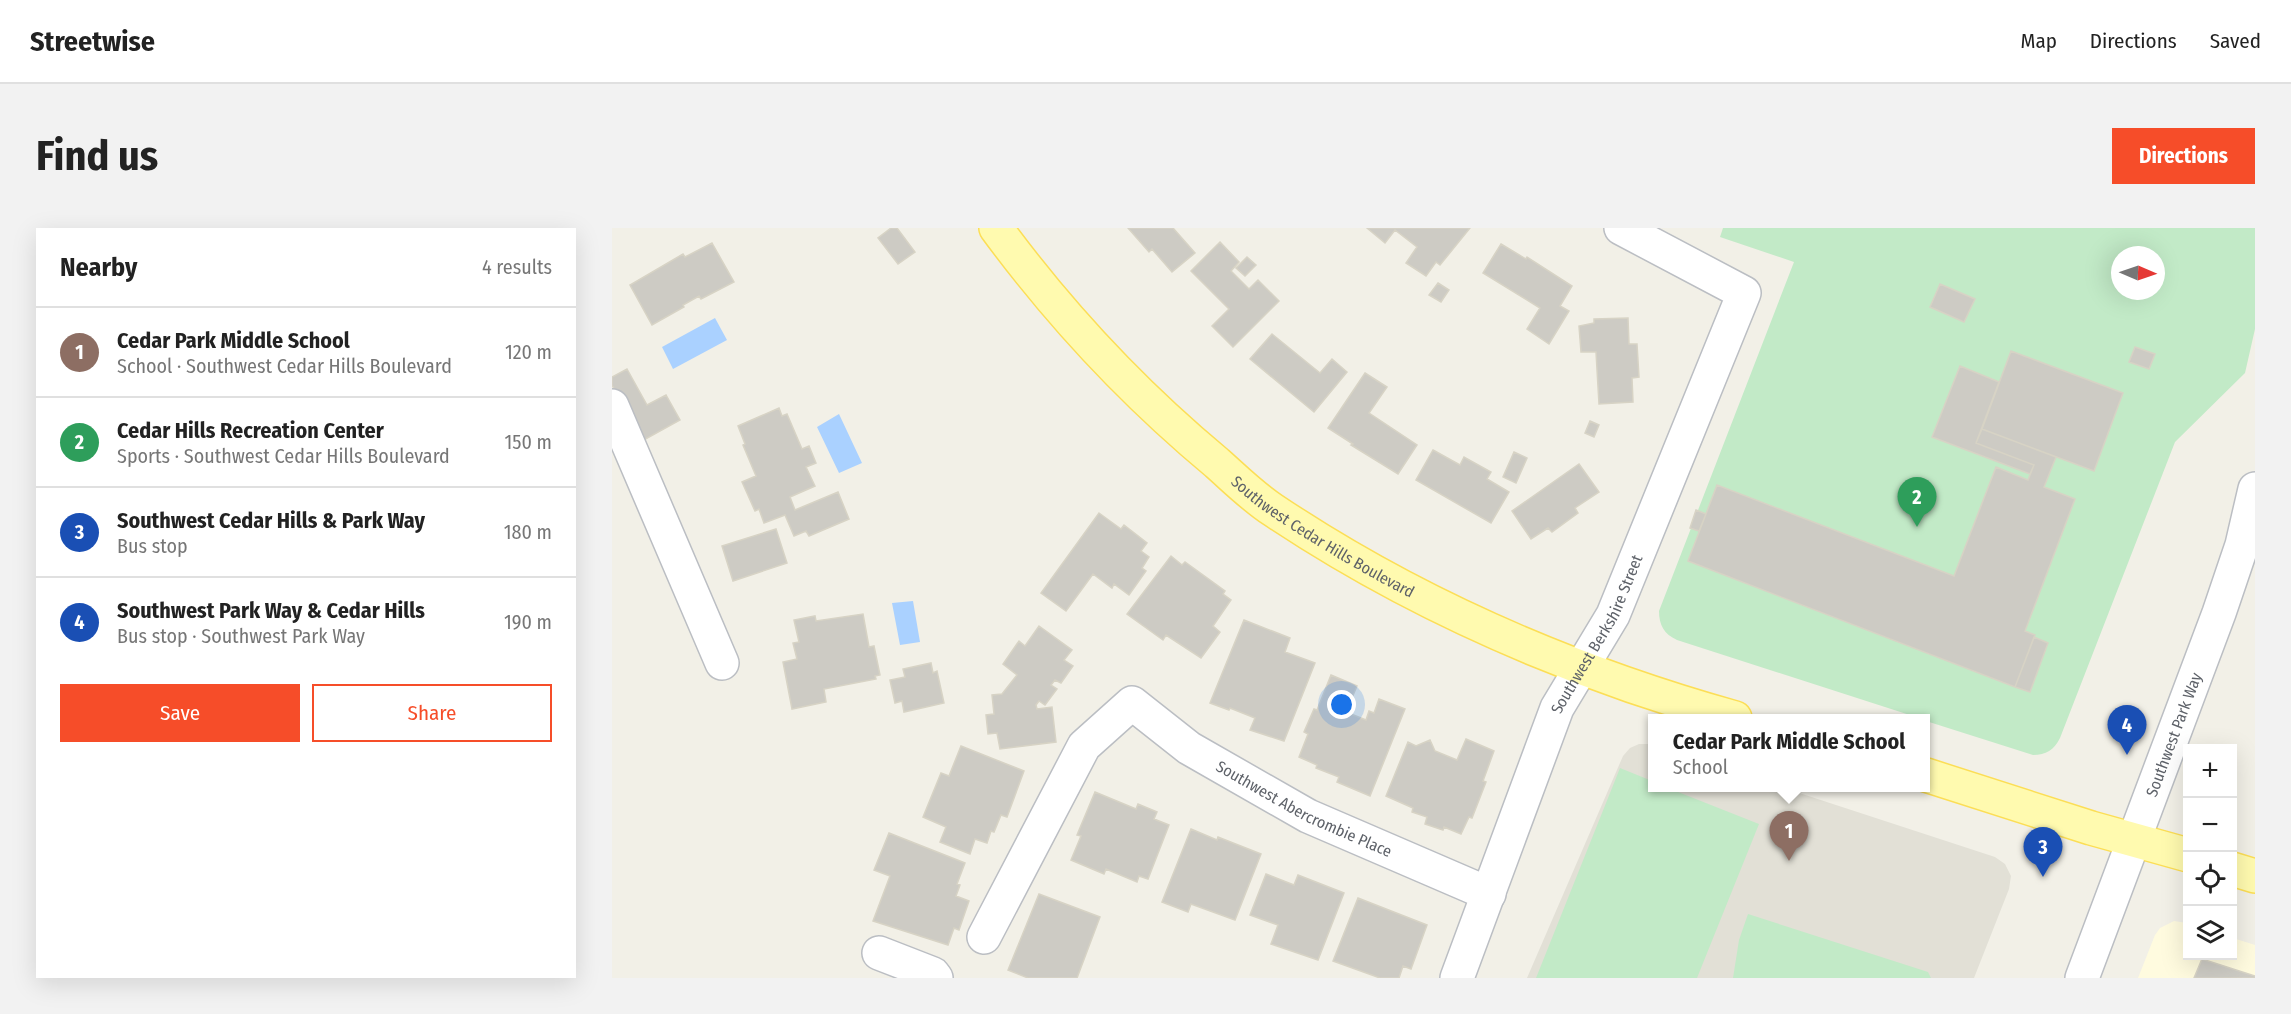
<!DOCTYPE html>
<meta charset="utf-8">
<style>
:root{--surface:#fff;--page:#f2f2f2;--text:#222;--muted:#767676;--line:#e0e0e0;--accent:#f64d29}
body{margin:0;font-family:"Fira Sans Condensed",sans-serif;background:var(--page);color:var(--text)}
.controls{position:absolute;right:18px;bottom:18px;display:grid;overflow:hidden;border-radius:0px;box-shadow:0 6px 24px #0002}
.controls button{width:54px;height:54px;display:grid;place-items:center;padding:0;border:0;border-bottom:2px solid var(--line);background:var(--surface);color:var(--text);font:30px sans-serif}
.compass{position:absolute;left:1499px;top:18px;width:54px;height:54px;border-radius:50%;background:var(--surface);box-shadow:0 6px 24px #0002;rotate:92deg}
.you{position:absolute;left:730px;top:477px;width:21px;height:21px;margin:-15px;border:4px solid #fff;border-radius:50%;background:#1a73e8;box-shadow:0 0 0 9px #1a73e833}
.badge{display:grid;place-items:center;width:39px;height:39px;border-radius:50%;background:var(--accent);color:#fff;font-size:20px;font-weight:700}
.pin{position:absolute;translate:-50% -50px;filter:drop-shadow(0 2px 3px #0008)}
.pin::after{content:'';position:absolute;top:32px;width:21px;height:18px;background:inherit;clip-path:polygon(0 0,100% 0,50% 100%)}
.popup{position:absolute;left:1036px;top:486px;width:282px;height:78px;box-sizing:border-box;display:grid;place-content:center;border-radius:0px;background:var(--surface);filter:drop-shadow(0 2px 4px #0005);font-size:20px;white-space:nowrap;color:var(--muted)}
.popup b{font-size:22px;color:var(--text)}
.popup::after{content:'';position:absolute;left:50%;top:100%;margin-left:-12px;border:12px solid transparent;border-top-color:var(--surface)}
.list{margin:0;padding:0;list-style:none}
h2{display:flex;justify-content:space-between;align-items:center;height:78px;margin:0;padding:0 24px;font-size:26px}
h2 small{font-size:20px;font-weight:400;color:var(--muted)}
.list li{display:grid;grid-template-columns:39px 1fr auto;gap:18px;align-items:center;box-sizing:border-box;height:90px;padding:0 24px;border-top:2px solid var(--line)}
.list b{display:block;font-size:22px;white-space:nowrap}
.list p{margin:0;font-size:20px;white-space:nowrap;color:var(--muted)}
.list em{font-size:20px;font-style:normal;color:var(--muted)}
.actions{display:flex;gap:12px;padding:18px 24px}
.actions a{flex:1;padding:14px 0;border:2px solid var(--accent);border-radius:0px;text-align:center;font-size:21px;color:var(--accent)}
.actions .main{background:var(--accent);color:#fff}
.icon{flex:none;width:33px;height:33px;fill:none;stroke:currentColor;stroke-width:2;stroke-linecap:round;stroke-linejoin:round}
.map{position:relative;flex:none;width:1643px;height:750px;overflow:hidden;border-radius:0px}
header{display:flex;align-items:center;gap:36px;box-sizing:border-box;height:84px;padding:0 30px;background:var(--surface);border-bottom:2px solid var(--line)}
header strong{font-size:28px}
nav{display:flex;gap:33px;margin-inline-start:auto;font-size:21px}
.intro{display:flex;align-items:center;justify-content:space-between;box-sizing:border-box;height:144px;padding:0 36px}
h1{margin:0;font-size:42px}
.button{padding:15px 27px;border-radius:0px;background:var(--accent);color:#fff;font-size:21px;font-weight:700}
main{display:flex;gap:36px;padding:0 36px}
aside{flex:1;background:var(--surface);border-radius:0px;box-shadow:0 6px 24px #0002}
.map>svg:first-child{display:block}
.commercial{fill:#fffbdf}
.education{fill:#e2e0d6}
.green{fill:#c2eac7;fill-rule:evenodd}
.water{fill:#aad1ff}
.building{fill:#cdcbc4;stroke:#d7d3c5;stroke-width:1.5}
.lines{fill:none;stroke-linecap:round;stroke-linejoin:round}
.minor-casing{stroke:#bbbec3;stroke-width:36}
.major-casing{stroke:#fcde56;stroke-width:36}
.minor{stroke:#fff;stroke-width:33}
.major{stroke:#fffaaf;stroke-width:33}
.labels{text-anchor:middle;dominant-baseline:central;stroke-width:6;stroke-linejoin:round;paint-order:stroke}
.street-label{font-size:16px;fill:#5e6269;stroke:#fff}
</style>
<header>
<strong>Streetwise</strong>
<nav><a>Map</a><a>Directions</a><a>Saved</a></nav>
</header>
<div class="intro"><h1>Find us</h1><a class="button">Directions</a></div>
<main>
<aside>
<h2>Nearby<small>4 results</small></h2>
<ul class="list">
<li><span class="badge" style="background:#8d6e63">1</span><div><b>Cedar Park Middle School</b><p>School · Southwest Cedar Hills Boulevard</p></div><em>120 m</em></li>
<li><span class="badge" style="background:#2e9e5b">2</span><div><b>Cedar Hills Recreation Center</b><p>Sports · Southwest Cedar Hills Boulevard</p></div><em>150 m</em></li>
<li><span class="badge" style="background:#1a4fb4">3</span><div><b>Southwest Cedar Hills &amp; Park Way</b><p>Bus stop</p></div><em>180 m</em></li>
<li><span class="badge" style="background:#1a4fb4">4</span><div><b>Southwest Park Way &amp; Cedar Hills</b><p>Bus stop · Southwest Park Way</p></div><em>190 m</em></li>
</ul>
<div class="actions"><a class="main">Save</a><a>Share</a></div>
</aside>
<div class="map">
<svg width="1643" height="750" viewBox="0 0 1643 750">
<rect width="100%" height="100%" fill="#f2f0e7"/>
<path class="commercial" d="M1562,693L1575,695L1576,728H1620L1621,710L1643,717V750H1526L1543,707L1548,700Z"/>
<path class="education" d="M1027,516H1040V560H1172L1383,629L1393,636L1399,648L1397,661L1362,750H915L1011,528L1018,520Z"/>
<path class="green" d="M1111,0H1643V101L1633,145L1563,214L1448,510C1442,522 1434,527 1421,527L1314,493V490H1307L1065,412C1052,406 1047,397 1047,383L1182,34L1108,9ZM1508,27H1544V63H1508Z
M1008,540L1040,553V560H1056L1147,596L1085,750H924Z
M1136,686L1316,744L1319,750H1121L1127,712Z"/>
<path class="water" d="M103,90L115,112L61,141L50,119Z
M227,186L250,235L227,245L205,199Z
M301,373L308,414L288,417L280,375Z"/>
<path class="building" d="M279,0H285L303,24L286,36L266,10Z
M516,0H561L583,25L560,44L540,21L537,24Z
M755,0H858L828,37L824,34L814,48L794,35L805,19L783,2L773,15Z
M608,14L627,34L619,43L637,61L646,52L667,73L621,119L600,98L617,81L579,43Z
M100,15L122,54L89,71L87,68L71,77L72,79L40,97L18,57L71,26L73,29Z
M889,16L914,31L915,29L960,58L948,78L957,83L937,116L915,101L928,80L871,45Z
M635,29L644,37L633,48L624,40Z
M826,55L837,62L829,74L817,67Z
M1328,56L1363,71L1352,94L1318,79Z
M1016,90L1017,116H1025L1027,149L1020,150L1021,174L987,176L984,124H969L967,98L982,95V91Z
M660,106L708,145L720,131L735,144L702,184L638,131Z
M1523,119L1543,126L1537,141L1517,134Z
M1399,123L1511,165L1482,243L1370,201Z
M1348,138L1387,154L1364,215L1422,237L1418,246L1320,209Z
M15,141L35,177L54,167L68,192L30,213L0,157V149Z
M753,145L775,159L757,185L805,217L786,246L739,217L741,216L716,200Z
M167,180L170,188L175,186L190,221L197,218L204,235L194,239L203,258L178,269L183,282L226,264L237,291L197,308L194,303L182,308L173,287L152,295L147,281L143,283L130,254L144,248L131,217L133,216L126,198Z
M978,193L987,197L982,209L973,205Z
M1370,201L1444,229L1432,259L1463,271L1413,403L1423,407L1403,459L1076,333L1105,257L1342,348L1384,239L1416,252L1422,237L1364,215Z
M821,222L848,237L852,229L879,244L875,251L897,264L879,295L804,252Z
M902,224L915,230L904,255L891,249Z
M967,236L987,264L963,280L966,285L940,304L936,300L919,311L900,283Z
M1084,282L1094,286L1087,303L1078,300Z
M487,285L509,301L512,297L535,315L529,323L537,329L530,340L534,343L517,367L502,356L500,360L481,346L454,383L429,365Z
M164,301L175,335L121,353L110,318Z
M559,328L570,337L573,334L613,363L611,366L619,372L601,398L608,404L589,430L554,407L551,412L515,386Z
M251,386L257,419L262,418L268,447L263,448L264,451L212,461L214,474L180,481L171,434L185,431L181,415L187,414L182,392L203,388L204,393Z
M632,392L678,410L673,424L703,435L672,513L638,502L643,490L618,480L617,482L598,475Z
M427,398L460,422L452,432L461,438L449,455L443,452L439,457L445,461L433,477L427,473L424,477L425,481L440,479L444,514L388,521L385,505L376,506L374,487L382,486L380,467L390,466L405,447L391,436L407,413L413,418Z
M1422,409L1436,415L1418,464L1403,459Z
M319,435L321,445L325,443L332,475L292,484L290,473L283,475L278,452L293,449L291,441Z
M719,447L745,458L734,484L754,492L757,483L762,485L767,471L793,481L758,568L725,554L727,549L704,540L705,537L687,529L696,506L692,504L702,481L705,482Z
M854,511L882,523L871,553L874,554L860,590L857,589L849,606L832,599L831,602L813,596L815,589L800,584L801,580L774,568L796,514L804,518L818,512L823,523L845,532Z
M349,518L412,543L395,589L389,587L382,604L379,603L375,615L363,611L358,626L328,614L334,599L311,589L329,545L337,548Z
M483,564L524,581L526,576L545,584L542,591L557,597L536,651L527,648L525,654L494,641L492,646L459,632L469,608L465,607Z
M579,601L605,612L606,609L649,626L623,692L579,676L576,684L550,674Z
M277,605L353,635L345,656L348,657L344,668L357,673L347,702L342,700L336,717L261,693L278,648L262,642Z
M654,646L682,657L686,647L732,665L706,732L659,716L666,697L638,687Z
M427,666L488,689L465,750H416L396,742Z
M746,670L815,697L799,741L791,738L787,750H768L721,733Z
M1590,731L1643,748V750H1582Z"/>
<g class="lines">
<defs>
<g id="minor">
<path d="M0,178L110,435"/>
<path id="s1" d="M372,709L472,518L520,475L577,520L696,588L877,666"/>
<path d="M267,725L321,746L324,750"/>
<path id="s2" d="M845,750L945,480L1001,387L1132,65L1009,0"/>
<path id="s3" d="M1470,750L1607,385L1630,317L1643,261"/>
</g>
<g id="major">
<path id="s4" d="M384,0C448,87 522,166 605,235C623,251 641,269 661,282C803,377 959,444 1123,490"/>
<path d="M1314,547L1479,600L1576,627"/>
<path d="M1620,641L1643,648"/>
</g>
</defs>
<use href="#minor" class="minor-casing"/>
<use href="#major" class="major-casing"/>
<use href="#minor" class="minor"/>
<use href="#major" class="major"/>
</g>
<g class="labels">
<g class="street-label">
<text stroke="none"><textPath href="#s4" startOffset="453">Southwest Cedar Hills Boulevard</textPath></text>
<text stroke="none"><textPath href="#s2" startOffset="372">Southwest Berkshire Street</textPath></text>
<text stroke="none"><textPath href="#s3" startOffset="260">Southwest Park Way</textPath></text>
<text stroke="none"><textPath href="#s1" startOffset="483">Southwest Abercrombie Place</textPath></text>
</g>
</g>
</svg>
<div class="controls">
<button>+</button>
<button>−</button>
<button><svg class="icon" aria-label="locate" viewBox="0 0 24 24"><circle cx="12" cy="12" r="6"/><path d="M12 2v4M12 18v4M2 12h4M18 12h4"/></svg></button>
<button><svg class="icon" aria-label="layers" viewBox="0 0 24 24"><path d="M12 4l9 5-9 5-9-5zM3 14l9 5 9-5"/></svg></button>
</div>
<svg class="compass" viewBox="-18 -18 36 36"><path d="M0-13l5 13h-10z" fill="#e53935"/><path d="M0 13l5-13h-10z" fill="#767676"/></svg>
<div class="you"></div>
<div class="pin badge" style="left:1177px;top:633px;background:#8d6e63">1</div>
<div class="popup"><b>Cedar Park Middle School</b>School</div>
<div class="pin badge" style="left:1305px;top:299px;background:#2e9e5b">2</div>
<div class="pin badge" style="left:1431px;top:649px;background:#1a4fb4">3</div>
<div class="pin badge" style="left:1515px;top:527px;background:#1a4fb4">4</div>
</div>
</main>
